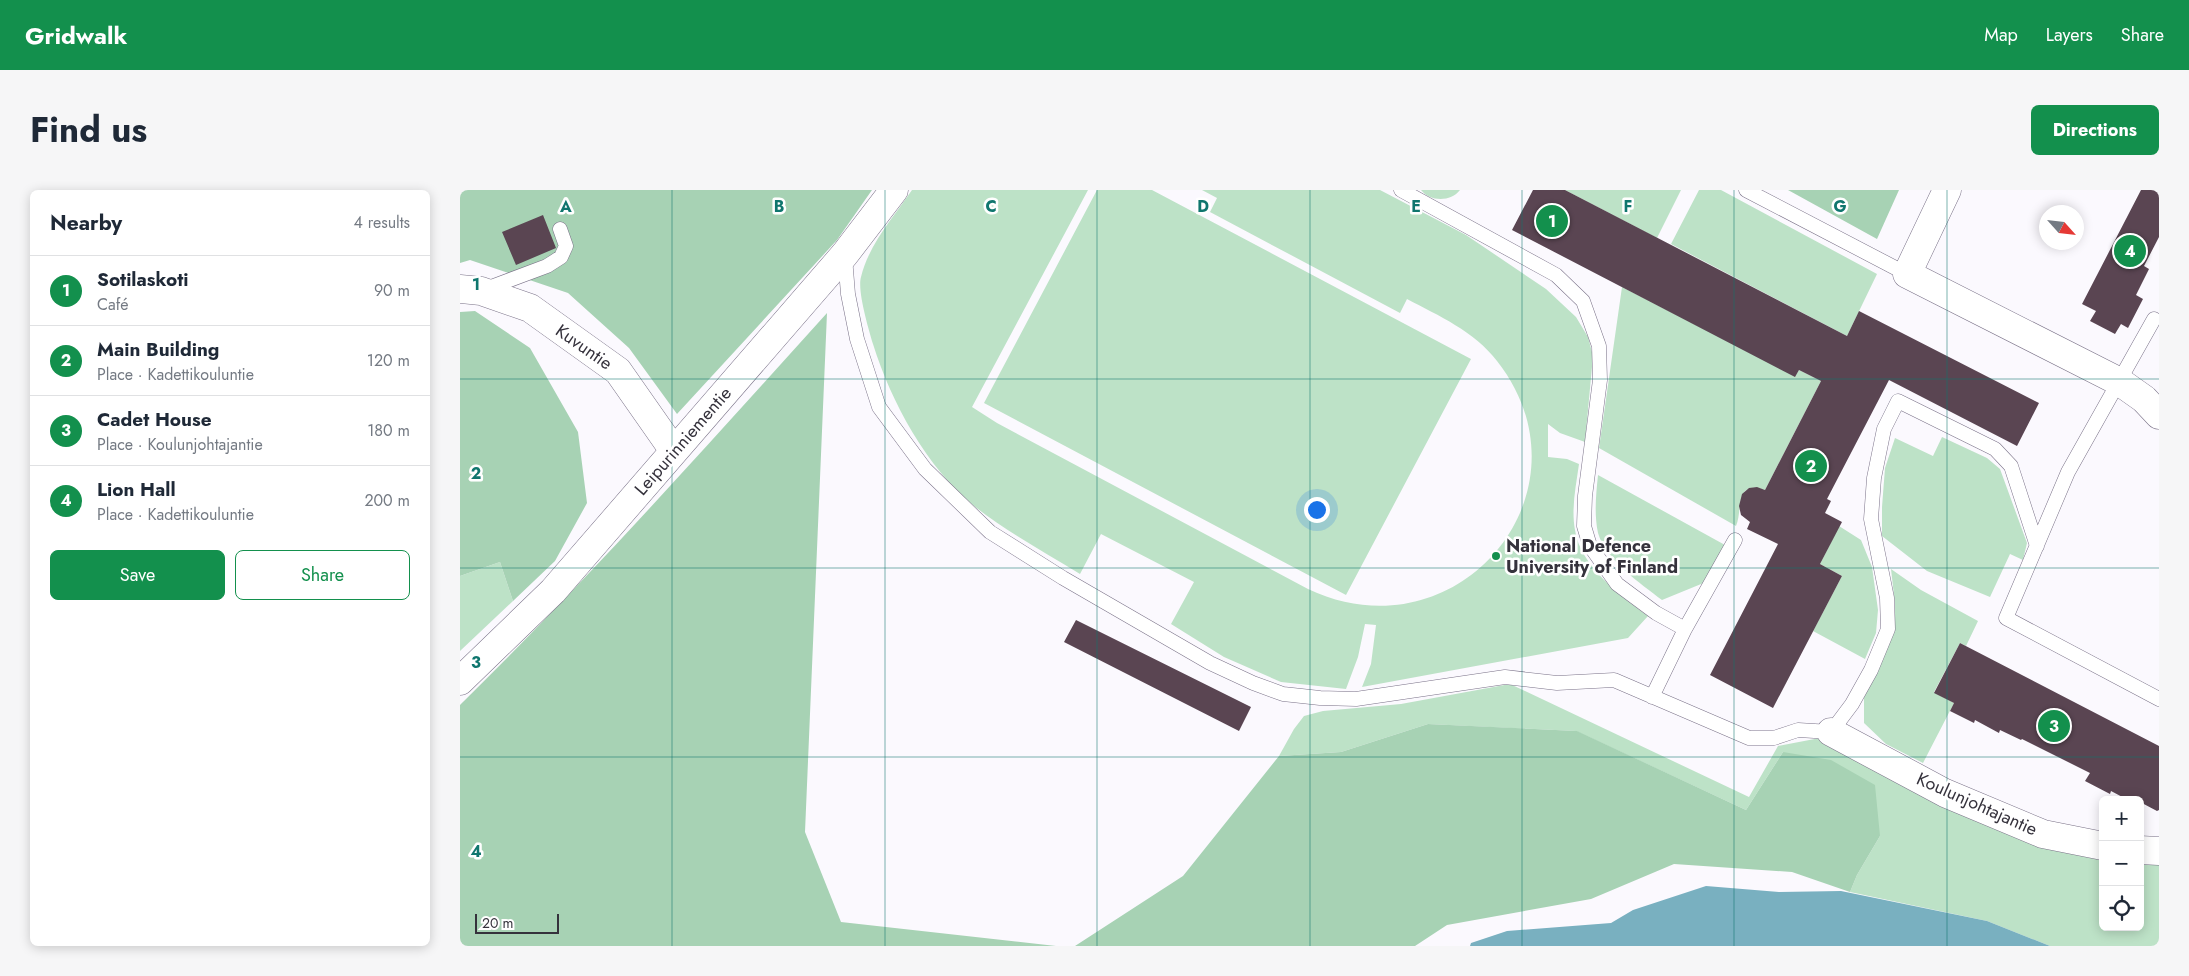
<!DOCTYPE html>
<meta charset="utf-8">
<style>
:root{--surface:#fff;--page:#f6f6f7;--text:#1f2937;--muted:#747a83;--line:#e0e1e3;--accent:#13904d}
body{margin:0;font-family:Jost,sans-serif;background:var(--page);color:var(--text)}
.controls{position:absolute;right:15px;bottom:15px;display:grid;overflow:hidden;border-radius:8px;box-shadow:0 2px 12px #0003}
.controls button{width:45px;height:45px;display:grid;place-items:center;padding:0;border:0;border-bottom:1px solid var(--line);background:var(--surface);color:var(--text);font:25px sans-serif}
.compass{position:absolute;left:1579px;top:15px;width:45px;height:45px;border-radius:50%;background:var(--surface);box-shadow:0 2px 12px #0003;rotate:117deg}
.scale{position:absolute;left:15px;bottom:12px;width:84px;box-sizing:border-box;padding-left:5px;border:2px solid #35323c;border-top:0;font-size:14px;line-height:18px;white-space:nowrap;color:#35323c;-webkit-text-stroke:4px #fff;paint-order:stroke}
.you{position:absolute;left:856px;top:319px;width:18px;height:18px;margin:-12px;border:4px solid #fff;border-radius:50%;background:#1a73e8;box-shadow:0 0 0 8px #1a73e833}
.badge{display:grid;place-items:center;width:32px;height:32px;border-radius:50%;background:var(--accent);color:#fff;font-size:16px;font-weight:700}
.pin{position:absolute;translate:-50% -50%;border:2px solid #fff;box-shadow:0 1px 5px #0006}
.list{margin:0;padding:0;list-style:none}
h2{display:flex;justify-content:space-between;align-items:center;height:65px;margin:0;padding:0 20px;font-size:21px}
h2 small{font-size:16px;font-weight:400;color:var(--muted)}
.list li{display:grid;grid-template-columns:32px 1fr auto;gap:15px;align-items:center;box-sizing:border-box;height:70px;padding:0 20px;border-top:1px solid var(--line)}
.list b{display:block;font-size:19px;white-space:nowrap}
.list p{margin:0;font-size:16px;white-space:nowrap;color:var(--muted)}
.list em{font-size:16px;font-style:normal;color:var(--muted)}
.actions{display:flex;gap:10px;padding:15px 20px}
.actions a{flex:1;padding:11px 0;border:1px solid var(--accent);border-radius:8px;text-align:center;font-size:18px;color:var(--accent)}
.actions .main{background:var(--accent);color:#fff}
.icon{flex:none;width:28px;height:28px;fill:none;stroke:currentColor;stroke-width:2;stroke-linecap:round;stroke-linejoin:round}
.map{position:relative;flex:none;width:1699px;height:756px;overflow:hidden;border-radius:8px}
header{display:flex;align-items:center;gap:30px;box-sizing:border-box;height:70px;padding:0 25px;background:var(--accent);color:#fff}
header strong{font-size:24px}
nav{display:flex;gap:28px;margin-inline-start:auto;font-size:18px}
.intro{display:flex;align-items:center;justify-content:space-between;box-sizing:border-box;height:120px;padding:0 30px}
h1{margin:0;font-size:35px}
.button{padding:12px 22px;border-radius:8px;background:var(--accent);color:#fff;font-size:18px;font-weight:700}
main{display:flex;gap:30px;padding:0 30px}
aside{flex:1;background:var(--surface);border-radius:8px;box-shadow:0 2px 12px #0003}
.map>svg:first-child{display:block}
.green{fill:#bde2c7}
.forest{fill:#a7d2b4}
.water{fill:#79b0c0}
.building{fill:#5a4552}
.lines{fill:none;stroke-linecap:round;stroke-linejoin:round}
.lane-casing{stroke:#7a7288;stroke-width:15}
.street-casing{stroke:#7a7288;stroke-width:29}
.secondary-casing{stroke:#7a7288;stroke-width:29}
.lane{stroke:#fff;stroke-width:14}
.street{stroke:#fff;stroke-width:28}
.secondary{stroke:#fff;stroke-width:28}
.grid{fill:none;stroke:#0f766e;stroke-width:1;stroke-opacity:0.55}
.poi-dot{fill:#13904d;stroke:#fff;stroke-width:2}
.labels{text-anchor:middle;dominant-baseline:central;stroke-width:5;stroke-linejoin:round;paint-order:stroke}
.street-label{font-size:18px;fill:#35323c;stroke:#fff}
.poi-label{font-size:18px;font-weight:bold;fill:#35323c;stroke:#fff;text-anchor:start}
.grid-label{font-size:16px;text-anchor:middle;font-weight:bold;fill:#0f766e;stroke:#fff;stroke-width:5;stroke-linejoin:round;paint-order:stroke}
</style>
<header>
<strong>Gridwalk</strong>
<nav><a>Map</a><a>Layers</a><a>Share</a></nav>
</header>
<div class="intro"><h1>Find us</h1><a class="button">Directions</a></div>
<main>
<aside>
<h2>Nearby<small>4 results</small></h2>
<ul class="list">
<li><span class="badge">1</span><div><b>Sotilaskoti</b><p>Café</p></div><em>90 m</em></li>
<li><span class="badge">2</span><div><b>Main Building</b><p>Place · Kadettikouluntie</p></div><em>120 m</em></li>
<li><span class="badge">3</span><div><b>Cadet House</b><p>Place · Koulunjohtajantie</p></div><em>180 m</em></li>
<li><span class="badge">4</span><div><b>Lion Hall</b><p>Place · Kadettikouluntie</p></div><em>200 m</em></li>
</ul>
<div class="actions"><a class="main">Save</a><a>Share</a></div>
</aside>
<div class="map">
<svg width="1699" height="756" viewBox="0 0 1699 756">
<rect width="100%" height="100%" fill="#fbf9fe"/>
<path class="green" d="M452,0H628L512,217L537,233L848,399C998,470 1139,301 1037,171C1014,141 979,126 947,109L940,123L750,22L757,8L742,0H920L1006,45L1086,99L1116,127L1128,147L1133,166L1125,252L1100,243L1088,234V267L1107,269L1119,274C1116,296 1111,318 1115,340C1120,376 1161,406 1188,426L1168,448L902,497L911,474L916,435L905,434L898,467L886,499L821,492L764,467L711,434L734,392L641,344L620,384C584,362 547,342 514,316C467,278 431,212 413,154C409,140 397,101 401,87C409,54 433,28 452,0Z
M637,0H692L1011,169L886,405L524,213Z
M961,0H1000C991,12 970,12 961,0Z
M1105,0H1221L1197,48Z
M1239,0H1261L1417,84L1387,146L1211,54Z
M1162,97L1335,186L1339,180L1361,191L1305,300C1274,289 1283,320 1276,336L1139,258Z
M1482,247L1527,268L1540,279L1567,353L1563,370L1550,364L1530,407L1467,381L1422,346V317L1425,278L1435,248L1473,266Z
M1138,285L1265,355L1246,392L1202,410C1181,394 1145,369 1138,343C1134,324 1136,305 1138,285Z
M1379,336L1401,350L1412,377L1418,420L1416,443L1405,469L1353,441L1382,386L1360,374Z
M40,372L53,411L0,461V386Z
M1431,379L1461,400L1518,431L1506,456L1500,453L1474,502L1494,513L1463,573L1426,554L1404,533V507L1421,473L1434,440L1435,414Z
M1050,494L1289,607L1318,556L1365,547L1643,667V737H1680V671H1699V756H1590L1527,731L1390,702L1397,685L1420,646L1323,562L1286,620L1116,541L968,534L881,562L819,566L834,539L844,526L863,521L941,514Z"/>
<path class="forest" d="M0,0H412L377,50L217,224L169,158L108,103L10,70L0,73Z
M1328,0H1439L1417,49Z
M15,121L70,158L118,242L127,313L95,371L53,411L40,372L0,386V122Z
M367,123L345,642L381,732L596,756H0V515C128,389 247,256 367,123Z
M968,534L1117,541L1286,620L1323,562L1371,570L1415,595L1420,646L1397,685L1390,702L1332,682L1214,674L1131,709L987,735L955,756H615L723,686L819,566L881,562Z"/>
<path class="water" d="M1246,696L1319,702L1381,701L1527,731L1590,756H1010L1011,753L1047,741L1151,733L1173,720Z"/>
<path class="building" d="M1073,0H1105L1387,146L1399,121L1579,213L1557,256L1429,190L1367,309L1371,311L1365,323L1382,332L1360,374L1382,386L1313,518L1250,485L1318,354L1287,339L1290,332L1281,325L1279,316L1282,304L1289,298L1297,297L1305,300L1361,191L1339,180L1335,187L1052,40Z
M1681,0H1699V47L1684,76L1689,79L1676,105L1683,109L1668,138L1661,134L1655,144L1630,131L1636,121L1622,114Z
M83,25L96,58L56,75L42,42Z
M616,430L791,517L779,541L604,452Z
M1500,453L1699,556V620L1697,621L1680,612V610H1668L1651,601L1650,604L1625,591L1630,583L1562,549L1561,550L1540,540L1539,543L1515,530L1514,533L1490,521L1494,513L1474,503Z"/>
<g class="lines">
<defs>
<path id="lane" d="M941,0L1096,85L1123,111L1139,156L1140,190L1125,306L1124,336L1130,356L1157,394L1196,423L1225,439
M1286,0L1447,84
M385,67L388,104L397,149L419,217L465,279L530,342L603,388L750,473L793,493L823,504L860,508L896,509L1045,487L1097,493L1154,490L1289,548H1314L1338,540L1371,542L1392,514L1411,480L1428,439L1427,408L1411,329L1414,288L1424,239L1438,211L1535,259L1551,276L1577,356
M23,100L87,76L101,67L106,56L100,39
M1694,129L1608,282L1546,428L1699,509
M1192,507L1225,439L1275,350"/>
<path id="street" d="M1487,0L1447,84L1660,192L1684,209L1699,225
M1371,542L1485,603L1583,644L1643,656
M1680,660L1699,661"/>
<path id="secondary" d="M0,99L21,101L70,118L158,181L214,261
M0,491L93,401L385,64L434,0"/>
</defs>
<use href="#lane" class="lane-casing"/>
<use href="#street" class="street-casing"/>
<use href="#secondary" class="secondary-casing"/>
<use href="#lane" class="lane"/>
<use href="#street" class="street"/>
<use href="#secondary" class="secondary"/>
</g>
<path class="grid" d="M212,0V756M425,0V756M637,0V756M850,0V756M1062,0V756M1274,0V756M1487,0V756M0,189H1699M0,378H1699M0,567H1699"/>
<circle class="poi-dot" cx="1036" cy="366" r="5"/>
<g class="labels">
<g class="street-label">
<text transform="translate(124 157) rotate(35)">Kuvuntie</text>
<text transform="translate(223 251) rotate(-49)">Leipurinniementie</text>
<text transform="translate(1517 614) rotate(24)">Koulunjohtajantie</text>
</g>
<g class="poi-label">
<text x="1046" y="356">National Defence<tspan x="1046" dy="21">University of Finland</tspan></text>
</g>
</g>
<g class="grid-label">
<text x="106" y="22">A</text>
<text x="319" y="22">B</text>
<text x="531" y="22">C</text>
<text x="743" y="22">D</text>
<text x="956" y="22">E</text>
<text x="1168" y="22">F</text>
<text x="1380" y="22">G</text>
<text x="16" y="100">1</text>
<text x="16" y="289">2</text>
<text x="16" y="478">3</text>
<text x="16" y="667">4</text>
</g>
</svg>
<div class="controls">
<button>+</button>
<button>−</button>
<button><svg class="icon" aria-label="locate" viewBox="0 0 24 24"><circle cx="12" cy="12" r="6"/><path d="M12 2v4M12 18v4M2 12h4M18 12h4"/></svg></button>
</div>
<svg class="compass" viewBox="-18 -18 36 36"><path d="M0-13l5 13h-10z" fill="#e53935"/><path d="M0 13l5-13h-10z" fill="#747a83"/></svg>
<div class="scale">20 m</div>
<div class="you"></div>
<div class="pin badge" style="left:1092px;top:31px">1</div>
<div class="pin badge" style="left:1351px;top:276px">2</div>
<div class="pin badge" style="left:1594px;top:536px">3</div>
<div class="pin badge" style="left:1670px;top:61px">4</div>
</div>
</main>
